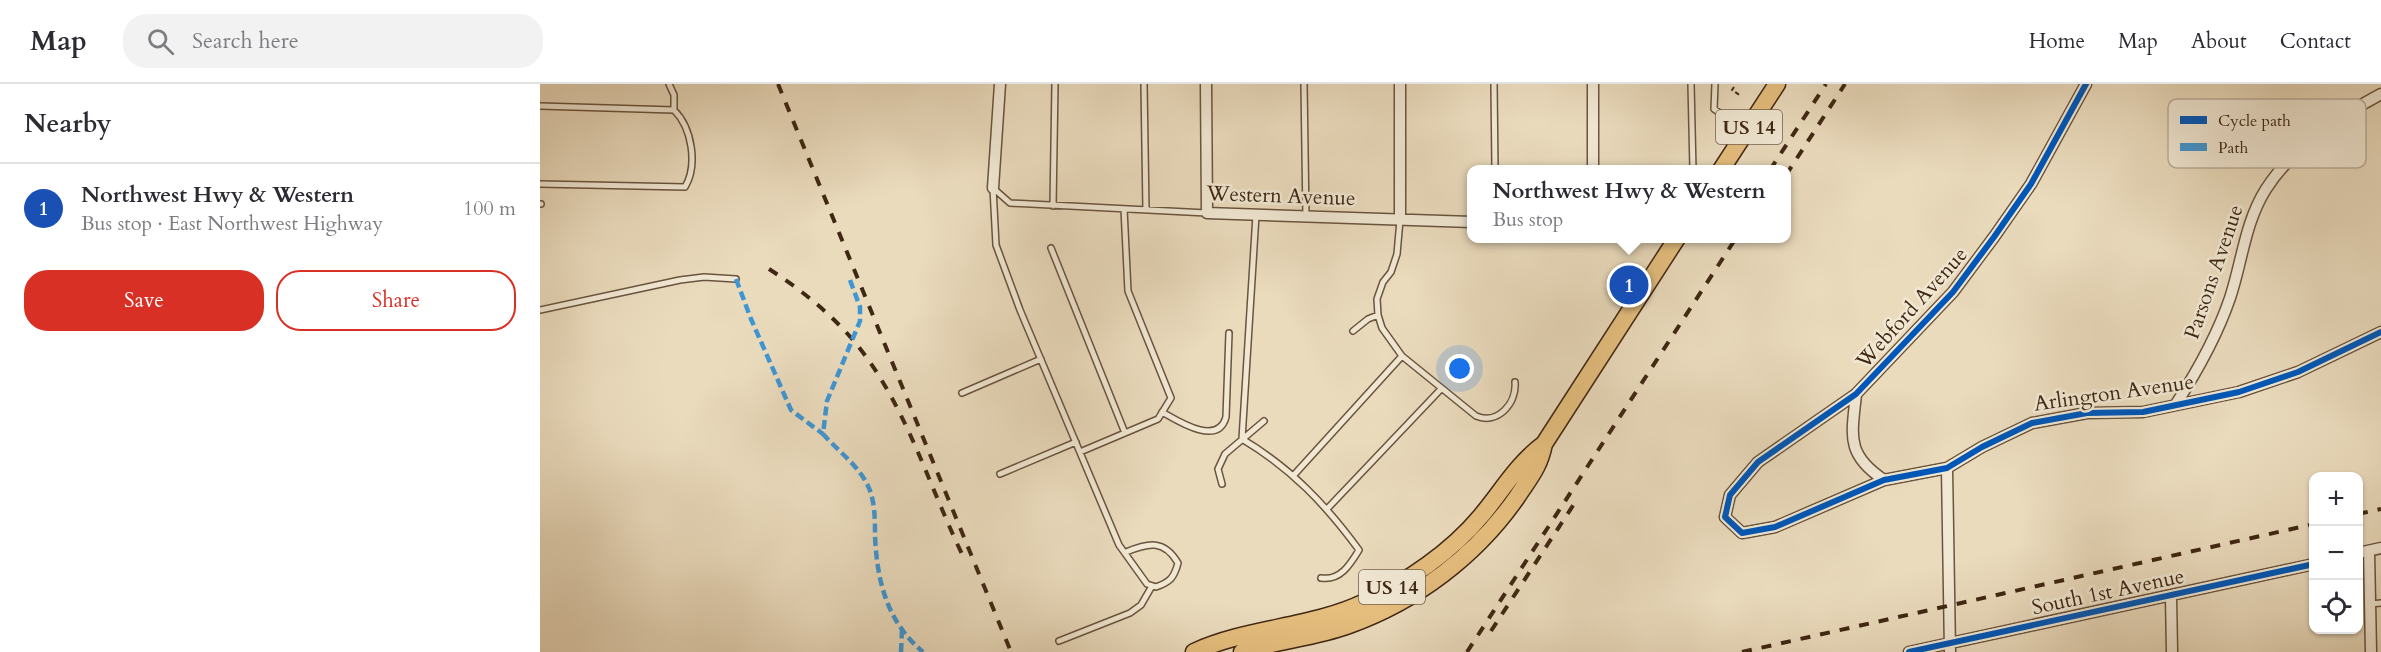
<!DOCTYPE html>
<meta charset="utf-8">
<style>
:root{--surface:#fff;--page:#f2f2f3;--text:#2b2b33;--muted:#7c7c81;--line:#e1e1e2;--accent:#d93025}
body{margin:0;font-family:Cardo,serif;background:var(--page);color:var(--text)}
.controls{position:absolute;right:18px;bottom:18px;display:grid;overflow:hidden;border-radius:12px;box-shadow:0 2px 4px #0004}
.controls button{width:54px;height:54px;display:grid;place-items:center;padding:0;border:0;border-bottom:2px solid var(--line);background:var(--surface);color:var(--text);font:30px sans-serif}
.you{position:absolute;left:920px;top:285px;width:21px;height:21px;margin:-15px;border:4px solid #fff;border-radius:50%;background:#1a73e8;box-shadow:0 0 0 9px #1a73e833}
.badge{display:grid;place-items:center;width:39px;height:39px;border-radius:50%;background:var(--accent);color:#fff;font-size:20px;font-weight:700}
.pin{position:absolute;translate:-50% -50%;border:3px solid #fff;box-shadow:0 2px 6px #0006}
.popup{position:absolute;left:927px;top:81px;width:324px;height:78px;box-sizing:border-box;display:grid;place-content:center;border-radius:12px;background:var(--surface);filter:drop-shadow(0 2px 4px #0005);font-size:20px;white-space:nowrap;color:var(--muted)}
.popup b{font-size:22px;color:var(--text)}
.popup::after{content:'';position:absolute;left:50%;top:100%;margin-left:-12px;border:12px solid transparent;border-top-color:var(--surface)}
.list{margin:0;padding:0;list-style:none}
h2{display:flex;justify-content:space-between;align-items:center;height:78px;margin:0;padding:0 24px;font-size:26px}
h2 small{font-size:20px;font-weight:400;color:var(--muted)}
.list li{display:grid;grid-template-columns:39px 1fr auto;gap:18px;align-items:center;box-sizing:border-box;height:90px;padding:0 24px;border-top:2px solid var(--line)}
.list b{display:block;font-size:22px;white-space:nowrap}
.list p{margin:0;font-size:20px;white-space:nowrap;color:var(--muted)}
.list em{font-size:20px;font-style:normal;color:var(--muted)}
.actions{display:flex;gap:12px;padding:18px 24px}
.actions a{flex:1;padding:14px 0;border:2px solid var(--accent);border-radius:24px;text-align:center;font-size:21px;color:var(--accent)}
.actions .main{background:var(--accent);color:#fff}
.icon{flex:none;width:33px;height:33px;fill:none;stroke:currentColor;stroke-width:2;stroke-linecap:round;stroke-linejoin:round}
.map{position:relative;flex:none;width:1841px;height:568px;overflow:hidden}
header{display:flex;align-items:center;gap:36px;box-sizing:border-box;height:84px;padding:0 30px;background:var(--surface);border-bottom:2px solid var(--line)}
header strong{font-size:28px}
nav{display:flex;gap:33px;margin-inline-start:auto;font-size:21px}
.search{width:420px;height:54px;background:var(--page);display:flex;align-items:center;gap:15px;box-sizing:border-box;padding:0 21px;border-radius:24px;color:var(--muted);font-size:22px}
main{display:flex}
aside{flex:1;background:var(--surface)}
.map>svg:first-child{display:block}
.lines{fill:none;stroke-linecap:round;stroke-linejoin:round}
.service-casing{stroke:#6a543e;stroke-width:8}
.minor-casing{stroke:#6a543e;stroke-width:13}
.primary-casing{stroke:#3f2713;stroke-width:19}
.path{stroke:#3f2713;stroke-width:2;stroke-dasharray:4.5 3;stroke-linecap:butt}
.service{stroke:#f1e8d4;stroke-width:5}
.minor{stroke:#f1e8d4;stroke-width:10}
.primary{stroke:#e5be7e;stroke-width:16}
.rail{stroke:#3f2713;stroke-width:4;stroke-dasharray:10 10;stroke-linecap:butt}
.quiet{stroke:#3f96d3;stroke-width:4.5;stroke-dasharray:9 4.5;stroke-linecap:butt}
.cycleway-casing{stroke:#f1e8d4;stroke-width:10}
.cycleway{stroke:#0057b8;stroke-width:6}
.labels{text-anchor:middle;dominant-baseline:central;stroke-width:5;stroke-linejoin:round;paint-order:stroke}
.shield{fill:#f1e8d4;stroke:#74614d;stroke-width:1.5}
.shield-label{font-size:20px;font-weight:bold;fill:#3f2713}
.street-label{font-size:21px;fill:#3f2713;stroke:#f1e8d4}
.key{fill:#f1e8d4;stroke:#bcae9a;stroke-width:1.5}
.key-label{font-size:16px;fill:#3f2713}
</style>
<header>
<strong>Map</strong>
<div class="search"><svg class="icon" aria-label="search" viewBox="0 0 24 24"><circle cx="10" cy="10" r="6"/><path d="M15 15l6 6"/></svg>Search here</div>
<nav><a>Home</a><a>Map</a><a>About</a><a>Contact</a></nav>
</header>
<main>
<aside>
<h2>Nearby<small></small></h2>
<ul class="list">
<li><span class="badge" style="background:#1a4fb4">1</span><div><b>Northwest Hwy &amp; Western</b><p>Bus stop · East Northwest Highway</p></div><em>100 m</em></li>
</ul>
<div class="actions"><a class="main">Save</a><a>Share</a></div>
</aside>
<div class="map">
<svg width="1841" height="568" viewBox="0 0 1841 568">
<rect width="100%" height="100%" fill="#eadbbd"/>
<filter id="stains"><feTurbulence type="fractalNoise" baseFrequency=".00333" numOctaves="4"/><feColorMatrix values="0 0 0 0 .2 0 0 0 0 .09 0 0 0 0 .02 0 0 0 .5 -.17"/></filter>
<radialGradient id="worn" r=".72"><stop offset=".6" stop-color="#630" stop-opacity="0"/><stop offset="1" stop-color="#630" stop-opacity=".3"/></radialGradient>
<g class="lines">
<defs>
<path id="service" d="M129,0L134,11V26
M604,0L606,126
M764,0L766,133
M954,0L955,86
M1151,0L1153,86
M1175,0L1174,25L1204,46
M0,22L134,26C152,44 158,81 145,103L0,100
M453,104L456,161L480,226L579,461L607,500L616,503C630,498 634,494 638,479C624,455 608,459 586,468
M453,104L470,119L667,129
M0,120H1
M513,122L515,0
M716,131L702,355C751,384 786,421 819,466C810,481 800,497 781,494
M860,136L857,170L851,188L843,198L837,215L838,231L842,244L862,272L936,332C957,341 977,320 975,298
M511,164L585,349
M0,226L140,196L164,193L196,195
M813,247L828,235L838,231
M422,309L501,275
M622,328C638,337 678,363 686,333L689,249
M540,368L618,335L631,314L588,207L584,125
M460,390L536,358
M753,392L862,272
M682,400L678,385L685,370L724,337
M787,425L901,305
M1830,520L1841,519
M519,557L590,529L601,521L612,502"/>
<path id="minor" d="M666,0L667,129L932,138
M860,0V136
M1053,0V86
M1546,0L1491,100L1454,153L1413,208L1316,310L1218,378L1190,411L1185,433L1202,449L1235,443L1344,396L1407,384L1442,363L1492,339L1547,329L1603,328L1699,308L1758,288L1841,248
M453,104L460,0
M1316,310C1312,351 1305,370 1344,396
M1636,320C1658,286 1677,252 1690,214C1702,178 1705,138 1726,105C1753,63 1798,33 1841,10
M1407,384L1410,568
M1829,467L1831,568
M1818,469L1841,464
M1631,512L1632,568
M1369,568L1774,480"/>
<path id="primary" d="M1181,86L1237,0
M654,568C708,543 771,544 825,518C867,498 911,468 941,432C962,407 977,380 1004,360L1137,154
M702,568C737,556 774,554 809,541C876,517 936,472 977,413C990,393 999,384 1004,360"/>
</defs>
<use href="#service" class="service-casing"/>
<use href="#minor" class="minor-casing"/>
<use href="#primary" class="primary-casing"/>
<path class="path" d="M1194,3L1192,6L1201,12"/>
<use href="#service" class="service"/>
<use href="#minor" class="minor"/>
<use href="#primary" class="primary"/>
<path class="rail" d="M238,0L471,568
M1230,86L1286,0
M1246,91L1305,0
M229,185C260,205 289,228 313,256C366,319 388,401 424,474
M1818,430L1841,425
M951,547L1036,417
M927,568L1196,154
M1202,568L1774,440"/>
<path class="quiet" d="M196,195L211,235L251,326L283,350
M310,196L320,223V237L287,317L283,350C297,366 319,382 328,402C335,416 335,436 335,452C337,497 347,538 383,568
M361,568L362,546"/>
<defs>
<path id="cycleway" d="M1546,0L1491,100L1454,153L1413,208L1316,310L1218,378L1190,411L1185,433L1202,449L1235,443L1344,396L1407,384L1442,363L1492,339L1547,329L1603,328L1699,308L1758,288L1841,248
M1369,568L1774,480"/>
</defs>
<use href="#cycleway" class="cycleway-casing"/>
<use href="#cycleway" class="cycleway"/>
</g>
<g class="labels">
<g class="shield">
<rect x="1176" y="26" width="66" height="34" rx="4.5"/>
<rect x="819" y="486" width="66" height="34" rx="4.5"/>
</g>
<g class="shield-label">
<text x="1209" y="43">US 14</text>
<text x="852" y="503">US 14</text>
</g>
<g class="street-label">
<text transform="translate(741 112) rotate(2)">Western Avenue</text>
<text transform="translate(1674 188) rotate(-71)">Parsons Avenue</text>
<text transform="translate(1372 224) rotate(-48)">Webford Avenue</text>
<text transform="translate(1574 309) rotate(-8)">Arlington Avenue</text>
<text transform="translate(1568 508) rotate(-12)">South 1st Avenue</text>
</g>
</g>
<rect x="1628" y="15" width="198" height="69" rx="9" class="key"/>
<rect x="1640" y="32" width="27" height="8" fill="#0057b8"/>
<rect x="1640" y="59" width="27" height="8" fill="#3f96d3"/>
<g class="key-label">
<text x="1678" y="42">Cycle path</text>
<text x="1678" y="69">Path</text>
</g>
<rect width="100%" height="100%" filter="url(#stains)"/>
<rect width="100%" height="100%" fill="url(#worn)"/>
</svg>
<div class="controls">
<button>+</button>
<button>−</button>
<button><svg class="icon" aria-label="locate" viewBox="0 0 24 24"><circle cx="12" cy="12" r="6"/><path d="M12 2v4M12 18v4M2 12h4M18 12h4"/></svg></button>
</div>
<div class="you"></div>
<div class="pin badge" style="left:1089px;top:201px;background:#1a4fb4">1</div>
<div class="popup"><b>Northwest Hwy &amp; Western</b>Bus stop</div>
</div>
</main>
